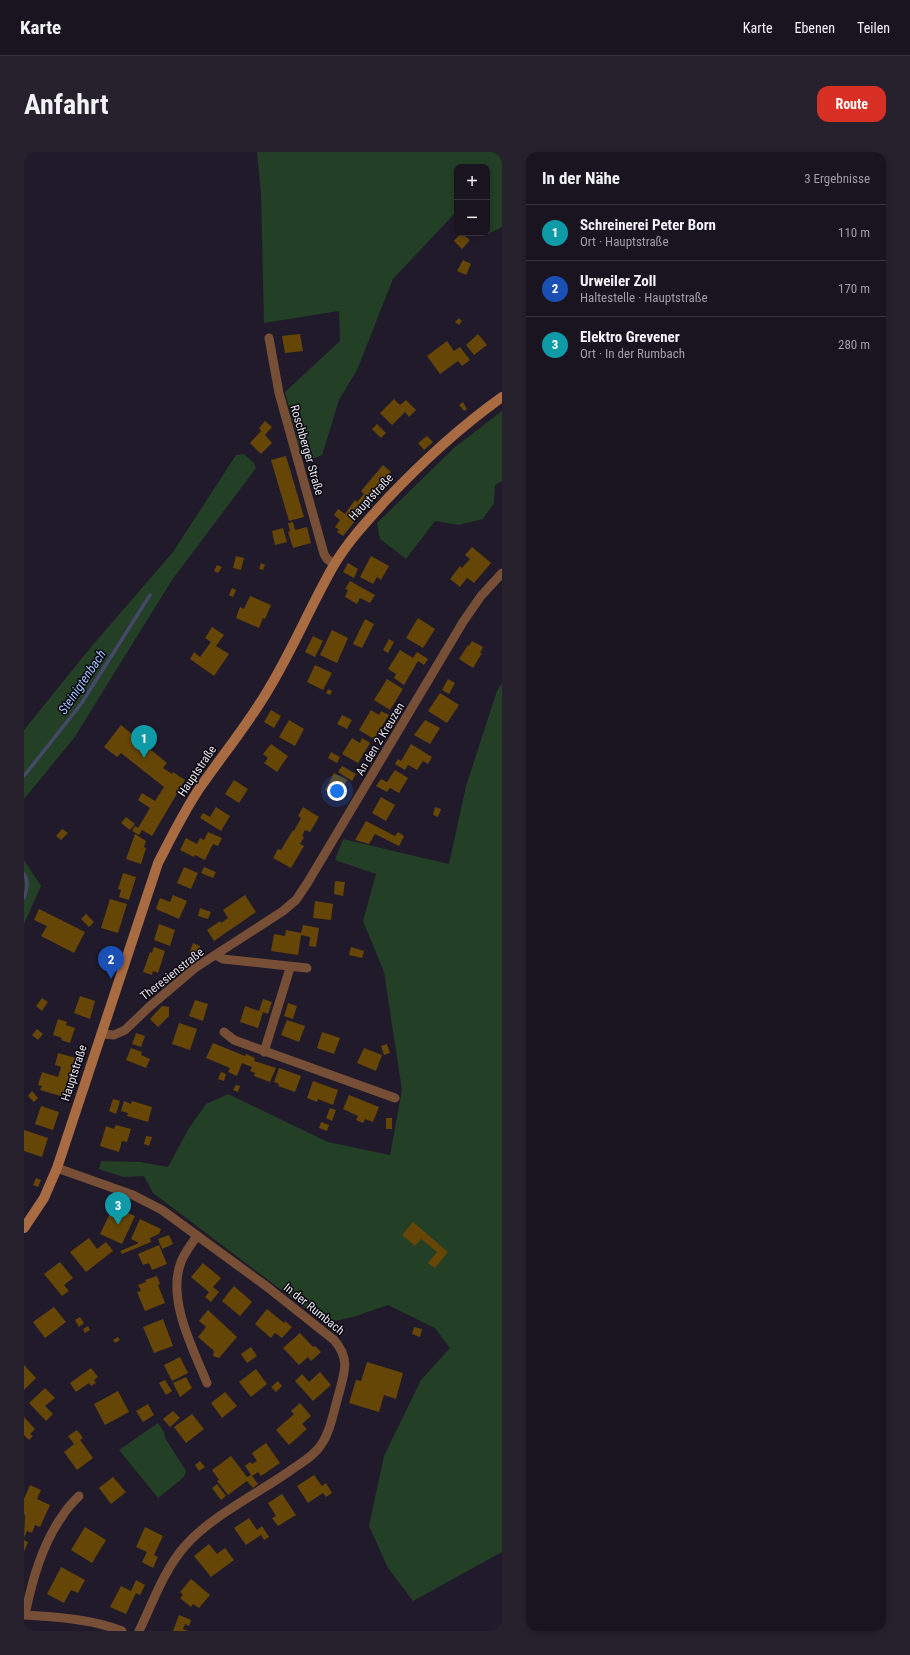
<!DOCTYPE html>
<html lang="de">
<meta charset="utf-8">
<style>
:root{--surface:#191420;--page:#26212d;--text:#f1f3f6;--muted:#9f9ea5;--line:#37333e;--accent:#d93025}
body{margin:0;font-family:"Roboto Condensed",sans-serif;background:var(--page);color:var(--text)}
.controls{position:absolute;right:12px;top:12px;display:grid;overflow:hidden;border-radius:8px;box-shadow:0 2px 6px #0003}
.controls button{width:36px;height:36px;display:grid;place-items:center;padding:0;border:0;border-bottom:1px solid var(--line);background:var(--surface);color:var(--text);font:20px sans-serif}
.you{position:absolute;left:313px;top:639px;width:14px;height:14px;margin:-10px;border:3px solid #fff;border-radius:50%;background:#1a73e8;box-shadow:0 0 0 6px #1a73e833}
.badge{display:grid;place-items:center;width:26px;height:26px;border-radius:50%;background:var(--accent);color:#fff;font-size:13px;font-weight:700}
.pin{position:absolute;translate:-50% -33px;filter:drop-shadow(0 1px 2px #0008)}
.pin::after{content:'';position:absolute;top:21px;width:14px;height:12px;background:inherit;clip-path:polygon(0 0,100% 0,50% 100%)}
.list{margin:0;padding:0;list-style:none}
h2{display:flex;justify-content:space-between;align-items:center;height:52px;margin:0;padding:0 16px;font-size:17px}
h2 small{font-size:13px;font-weight:400;color:var(--muted)}
.list li{display:grid;grid-template-columns:26px 1fr auto;gap:12px;align-items:center;box-sizing:border-box;height:56px;padding:0 16px;border-top:1px solid var(--line)}
.list b{display:block;font-size:15px;white-space:nowrap}
.list p{margin:0;font-size:13px;white-space:nowrap;color:var(--muted)}
.list em{font-size:13px;font-style:normal;color:var(--muted)}
.map{position:relative;flex:none;width:478px;height:1479px;overflow:hidden;border-radius:12px}
header{display:flex;align-items:center;gap:24px;box-sizing:border-box;height:56px;padding:0 20px;background:var(--surface);border-bottom:1px solid var(--line)}
header strong{font-size:19px}
nav{display:flex;gap:22px;margin-inline-start:auto;font-size:14px}
.intro{display:flex;align-items:center;justify-content:space-between;box-sizing:border-box;height:96px;padding:0 24px}
h1{margin:0;font-size:28px}
.button{padding:10px 18px;border-radius:12px;background:var(--accent);color:#fff;font-size:14px;font-weight:700}
main{display:flex;gap:24px;padding:0 24px}
aside{flex:1;background:var(--surface);border-radius:12px;box-shadow:0 2px 6px #0003}
.map>svg:first-child{display:block}
.green{fill:#233f26}
.lines{fill:none;stroke-linecap:round;stroke-linejoin:round}
.stream{stroke:#454867;stroke-width:3.5}
.building{fill:#664606}
.minor{stroke:#774f36;stroke-width:9}
.secondary{stroke:#a96b41;stroke-width:10}
.labels{text-anchor:middle;dominant-baseline:central;stroke-width:3;stroke-linejoin:round;paint-order:stroke}
.street-label{font-size:12px;fill:#e6e1ed;stroke:#09070e}
.water-label{font-size:13px;font-style:italic;fill:#a0c4fe;stroke:#09070e}
</style>
<header>
<strong>Karte</strong>
<nav><a>Karte</a><a>Ebenen</a><a>Teilen</a></nav>
</header>
<div class="intro"><h1>Anfahrt</h1><a class="button">Route</a></div>
<main>
<div class="map">
<svg width="478" height="1479" viewBox="0 0 478 1479">
<rect width="100%" height="100%" fill="#211a2b"/>
<path class="green" d="M233,0H478V75L464,82L463,81V15H433V59L369,127L333,218L315,248L298,303L286,308L275,293L261,240L316,189L315,159L240,171L237,41Z
M478,259V329L471,333L470,351L459,367L435,373L411,369L382,407L356,387L353,371L431,295Z
M220,302L230,311L232,316L148,428L50,586L0,647V578L67,495L149,400L212,303Z
M478,531V1400L389,1449L364,1416L345,1374L360,1304L397,1228L426,1196L411,1176L364,1153L329,1165L301,1171L129,1041L120,1024L99,1025L75,1017L77,1009L116,1010L144,1015L165,976L182,952L204,942L304,990L366,1003L378,938L360,820L339,769L352,722L311,708L319,687L425,712L442,634L473,539Z
M0,708L17,734L0,772Z
M134,1271L140,1280L141,1286L162,1319L160,1325L134,1346L95,1298Z"/>
<g class="lines">
<path class="stream" d="M0,624L57,552L126,443
M0,722C5,730 3,738 0,746"/>
</g>
<path class="building" d="M437,81L446,88L438,97L430,89Z
M439,108L447,112L442,123L433,119Z
M435,166L438,169L435,173L431,170Z
M276,182L279,199L261,201L258,184Z
M454,182L463,193L450,203L442,193Z
M423,189L430,199L436,195L446,208L438,214L434,209L416,222L403,204Z
M370,247L376,253L382,248L392,258L385,265L381,260L368,273L356,261Z
M439,250L443,257L440,259L435,253Z
M241,269L248,275L241,283L248,291L237,302L226,291L237,279L235,276Z
M353,272L362,281L357,286L348,277Z
M403,284L409,290L400,298L394,291Z
M262,304L280,365L265,369L247,308Z
M359,313L367,320L360,327L365,332L349,350L348,349L344,353L319,384L313,380L315,378L311,375L316,368L310,363L314,357L321,362L331,348L333,350L340,342L337,339Z
M269,370L271,378L283,375L287,391L269,396L264,380L266,379L264,371Z
M259,376L263,390L251,393L248,379Z
M448,395L467,411L450,431L443,426L436,435L426,427L436,414L438,416L446,407L441,403Z
M212,404L220,406L217,418L209,416Z
M347,404L365,414L357,428L353,425L349,432L336,425Z
M237,411L241,413L239,418L235,417Z
M324,411L334,417L330,426L319,420Z
M193,413L198,415L194,421L190,419Z
M326,429L351,443L346,451L336,446L333,452L321,445L324,438L321,437Z
M208,436L212,438L209,445L205,443Z
M226,444L247,453L241,467L239,466L235,476L212,466L216,455L220,457Z
M394,466L411,477L399,496L382,486Z
M341,467L350,472L338,496L329,492Z
M188,475L200,483L192,494L205,502L190,524L166,507L170,500L176,505L187,490L181,486Z
M308,478L324,486L313,511L296,503Z
M289,484L299,489L291,505L281,500Z
M365,487L370,490L364,501L359,498Z
M448,489L459,495L456,501H458L449,516L435,507L444,493L445,494Z
M376,498L389,506L393,500L404,507L400,513L394,509L380,533L370,526L372,522L364,517Z
M291,513L308,521L299,538L283,530Z
M363,527L379,537L366,558L350,548Z
M424,527L431,531L425,542L418,538Z
M304,537L308,539L306,543L302,541Z
M416,541L435,553L423,571L404,559Z
M247,558L257,564L250,576L240,570Z
M347,558L355,563L357,559L365,563L350,587L335,578Z
M318,563L328,568L323,577L313,572Z
M265,568L280,577L271,594L255,585Z
M401,568L416,576L406,592L390,583Z
M97,573L143,611L139,616L148,622L149,620L161,628L128,684L118,678L115,683L108,679L111,674L114,676L126,656L114,648L118,641L131,649L140,635L97,601L93,605L80,595Z
M328,586L336,591L338,586L346,591L334,611L318,602Z
M247,592L264,604L253,620L240,611L244,606L239,602Z
M387,592L408,605L404,612L399,609L393,618L384,613L381,618L371,612L374,607L377,609Z
M307,600L316,605L313,611L304,606Z
M318,614L332,622L328,629L314,620Z
M371,618L384,626L375,641L366,636L363,640L352,634L357,627L363,630Z
M310,621L323,628L313,645L301,638Z
M210,628L224,637L215,651L201,642Z
M357,645L371,653L362,669L348,661Z
M192,655L206,664L197,679L176,666L179,661L186,665Z
M279,655L295,665L286,680L281,678L278,684L280,685L276,692L280,694L267,716L249,706L254,697L257,698L269,678L270,679L277,666L274,664Z
M411,655L417,657L414,665L409,663Z
M102,665L111,672L106,678L97,671Z
M342,669L371,684L374,680L380,684L375,694L351,682L345,692L331,688Z
M38,677L44,681L37,688L32,684Z
M184,680L198,686L194,694L189,692L181,708L171,703L170,705L156,698L162,686L173,692L176,686L180,688Z
M111,682L122,689L120,695L122,696L117,712L102,707Z
M160,715L174,721L167,737L153,731Z
M180,715L192,720L189,726L177,721Z
M99,721L112,725L105,748L95,745L97,738L94,737Z
M311,729L321,730L319,744L310,742Z
M149,743L163,749L155,767L132,757L136,746L146,750Z
M221,743L232,760L190,789L183,778L196,769L197,771L204,766L199,758Z
M86,747L103,752L94,781L77,776Z
M291,749L309,752L307,768L289,766Z
M176,756L187,760L184,767L174,764Z
M15,757L61,780L50,801L17,784L23,774L10,768Z
M62,762L70,770L65,775L57,767Z
M135,772L151,778L146,794L130,788Z
M279,773L295,776L292,795L285,794L286,785L277,783L274,803L247,799L250,782L261,784L262,778L277,781Z
M169,791L176,794L172,804L165,802Z
M130,795L141,799L134,821L129,819L128,823L119,820L126,800L128,801Z
M327,795L340,799L338,806L325,803Z
M56,844L71,849L66,867L50,861Z
M18,846L24,850L18,859L12,854Z
M239,847L248,850L244,862L239,860L234,876L216,870L221,854L235,859Z
M171,848L184,852L179,869L165,864Z
M264,851L273,854L269,867L260,864Z
M138,854L145,855V864L134,875L126,867Z
M34,867L43,870L42,873L51,876L46,891L37,888L38,886L29,883Z
M263,868L281,874L275,890L257,883Z
M155,871L173,877L166,898L148,892Z
M13,877L19,882L14,888L8,883Z
M298,880L316,886L310,902L293,896Z
M112,881L121,884L117,895L108,892Z
M189,891L221,904L222,902L231,906L230,909L252,916L246,930L230,924L231,921L226,919L228,915L218,911L213,924L204,920L206,916L182,906Z
M363,892L366,901L360,903L357,894Z
M107,896L118,900L117,903L126,907L122,916L102,908Z
M340,896L358,903L352,919L333,911Z
M34,901L52,906L40,945L16,938L18,934L14,933L18,920L34,925L37,915L31,913Z
M255,916L277,924L271,940L254,934L255,932L250,930Z
M197,920L202,922L200,929L194,927Z
M289,929L314,938L309,953L294,947L293,950L283,946Z
M212,933L216,934L214,940L209,938Z
M8,939L14,946L10,950L4,944Z
M325,943L355,955L349,970L341,967L339,971L332,968L334,964L319,957Z
M89,947L96,949L92,962L85,959Z
M100,949L107,952L108,949L128,955L124,970L103,964L104,961L97,959Z
M17,954L35,960L29,978L11,972Z
M306,956L312,958L308,969L302,966Z
M362,966H368V977H362Z
M297,970L305,973L303,979L295,976Z
M92,973L107,977L103,990L98,989L95,1000L76,994L82,974L90,977Z
M0,978L24,986L18,1005L0,999Z
M122,984L128,985L125,994L120,992Z
M12,1026L17,1028L14,1035L9,1033Z
M89,1055L111,1064L98,1092L76,1082Z
M116,1067L137,1077L135,1082L126,1086L127,1090L98,1102L96,1099L115,1091L107,1087Z
M389,1070L424,1100L411,1116L404,1111L413,1100L397,1087L391,1094L378,1083Z
M145,1083L149,1092L138,1097L134,1087Z
M65,1086L73,1097L82,1090L89,1099L62,1120L46,1100Z
M135,1093L143,1112L128,1118L125,1111L119,1113L114,1102Z
M36,1110L49,1126L40,1133L45,1139L38,1144L20,1122Z
M179,1111L197,1126L189,1135L195,1140L187,1150L181,1145L185,1140L167,1125Z
M133,1124L136,1132L134,1133L141,1151L121,1159L113,1140L117,1139L114,1133L122,1130L121,1128Z
M210,1134L228,1150L216,1164L198,1149Z
M30,1155L42,1170L21,1186L9,1170Z
M243,1157L260,1171L261,1169L268,1175L258,1186L251,1181L247,1186L231,1172Z
M184,1158L213,1185L195,1206L189,1204L190,1199L174,1185L182,1175L175,1169Z
M56,1165L60,1171L55,1175L51,1168Z
M139,1167L149,1194L130,1201L119,1175Z
M64,1174L66,1178L61,1181L59,1177Z
M390,1175L398,1177L396,1185L388,1182Z
M276,1181L289,1195L291,1194L297,1200L287,1209L284,1205L275,1213L259,1196Z
M94,1185L96,1188L91,1191L89,1188Z
M227,1195L233,1204L223,1211L217,1202Z
M156,1205L164,1221L148,1229L140,1213Z
M343,1210L379,1221L372,1247L360,1243L355,1260L325,1251L332,1228L337,1229Z
M0,1213L12,1226L0,1238Z
M67,1216L74,1225L70,1228L72,1231L67,1234L65,1231L52,1240L46,1231Z
M232,1217L243,1232L227,1245L215,1230Z
M296,1220L307,1233L289,1249L271,1229L278,1222L285,1230Z
M162,1225L168,1236L156,1245L149,1231Z
M141,1228L148,1239L142,1243L135,1231Z
M254,1229L258,1234L252,1240L247,1235Z
M21,1236L31,1246L21,1254L29,1262L22,1269L5,1251Z
M94,1239L105,1260L81,1273L70,1252Z
M201,1240L213,1254L198,1266L187,1251Z
M276,1251L287,1264L278,1272L283,1277L265,1293L252,1278L270,1262L267,1259Z
M124,1252L130,1263L119,1270L112,1259Z
M149,1259L156,1266L146,1275L139,1267Z
M168,1262L180,1277L162,1291L150,1275Z
M0,1265L11,1277L6,1282L9,1284L5,1288L0,1283Z
M53,1278L59,1286L56,1288L69,1306L53,1318L40,1300L50,1292L44,1284Z
M242,1291L256,1311L237,1324L234,1320L228,1324L234,1332L229,1336L223,1329L204,1343L193,1329L195,1328L188,1318L207,1304L223,1325L227,1323L221,1314L226,1310L228,1312L233,1309L228,1301Z
M176,1309L181,1315L175,1319L171,1313Z
M290,1323L298,1334L302,1331L308,1341L302,1345L299,1341L284,1351L273,1334Z
M89,1325L102,1340L87,1352L75,1336Z
M193,1332L202,1344L197,1348L188,1336Z
M6,1333L17,1338L13,1347L26,1353L16,1375L11,1373L8,1381L3,1379L0,1386L1,1363L0,1362V1347Z
M258,1342L272,1363L254,1374L248,1366L252,1364L244,1351Z
M225,1366L233,1378L238,1374L245,1385L240,1388L237,1383L222,1393L210,1376Z
M61,1375L82,1388L68,1411L47,1398Z
M121,1375L139,1384L130,1403L134,1405L129,1416L118,1410L123,1400L112,1395Z
M0,1388L4,1390L0,1400Z
M185,1392L193,1402L201,1396L210,1408L187,1425L170,1404Z
M37,1415L61,1428L54,1441L47,1438L40,1451L23,1442Z
M167,1427L186,1443L175,1456L169,1452L167,1455L156,1446L159,1443L156,1440Z
M112,1428L121,1433L116,1443L112,1441L102,1462L86,1455L97,1434L107,1439Z
M155,1463L167,1468L165,1474L161,1472L159,1477L164,1479H149Z"/>
<g class="lines">
<path class="minor" d="M245,186L255,241L300,402L303,407L310,412
M192,803L199,807L283,816
M200,880L210,888L371,946
M77,882L90,883L101,878L125,855L171,816L259,759L272,748L284,730L439,470L457,444L478,421
M240,900L266,816
M33,1016L109,1043L138,1058L242,1134L310,1188C326,1206 321,1219 315,1241C310,1258 307,1278 297,1293C290,1304 278,1310 267,1318C235,1341 187,1364 161,1394C140,1418 129,1450 115,1479
M173,1084C167,1093 159,1102 156,1113C144,1149 169,1197 183,1231
M0,1463C33,1465 67,1467 98,1479
M1,1463C8,1429 18,1392 39,1363C43,1356 49,1350 55,1344"/>
<path class="secondary" d="M0,1076L20,1046L33,1016L134,711C147,686 159,661 175,637C195,608 217,581 236,551C265,507 284,458 310,413C325,388 344,368 363,347C399,309 436,275 478,245"/>
</g>
<g class="labels">
<g class="street-label">
<text transform="translate(283 298) rotate(74)">Roschberger Straße</text>
<text transform="translate(347 345) rotate(-47)">Hauptstraße</text>
<text transform="translate(356 587) rotate(-59)">An den 2 Kreuzen</text>
<text transform="translate(173 619) rotate(-56)">Hauptstraße</text>
<text transform="translate(148 822) rotate(-38)">Theresienstraße</text>
<text transform="translate(50 921) rotate(-72)">Hauptstraße</text>
<text transform="translate(290 1157) rotate(39)">In der Rumbach</text>
</g>
<g class="water-label">
<text transform="translate(58 530) rotate(-56)">Steinigtenbach</text>
</g>
</g>
</svg>
<div class="controls">
<button>+</button>
<button>−</button>
</div>
<div class="you"></div>
<div class="pin badge" style="left:120px;top:606px;background:#0f9aa8">1</div>
<div class="pin badge" style="left:87px;top:827px;background:#1a4fb4">2</div>
<div class="pin badge" style="left:94px;top:1073px;background:#0f9aa8">3</div>
</div>
<aside>
<h2>In der Nähe<small>3 Ergebnisse</small></h2>
<ul class="list">
<li><span class="badge" style="background:#0f9aa8">1</span><div><b>Schreinerei Peter Born</b><p>Ort · Hauptstraße</p></div><em>110 m</em></li>
<li><span class="badge" style="background:#1a4fb4">2</span><div><b>Urweiler Zoll</b><p>Haltestelle · Hauptstraße</p></div><em>170 m</em></li>
<li><span class="badge" style="background:#0f9aa8">3</span><div><b>Elektro Grevener</b><p>Ort · In der Rumbach</p></div><em>280 m</em></li>
</ul>
</aside>
</main>
